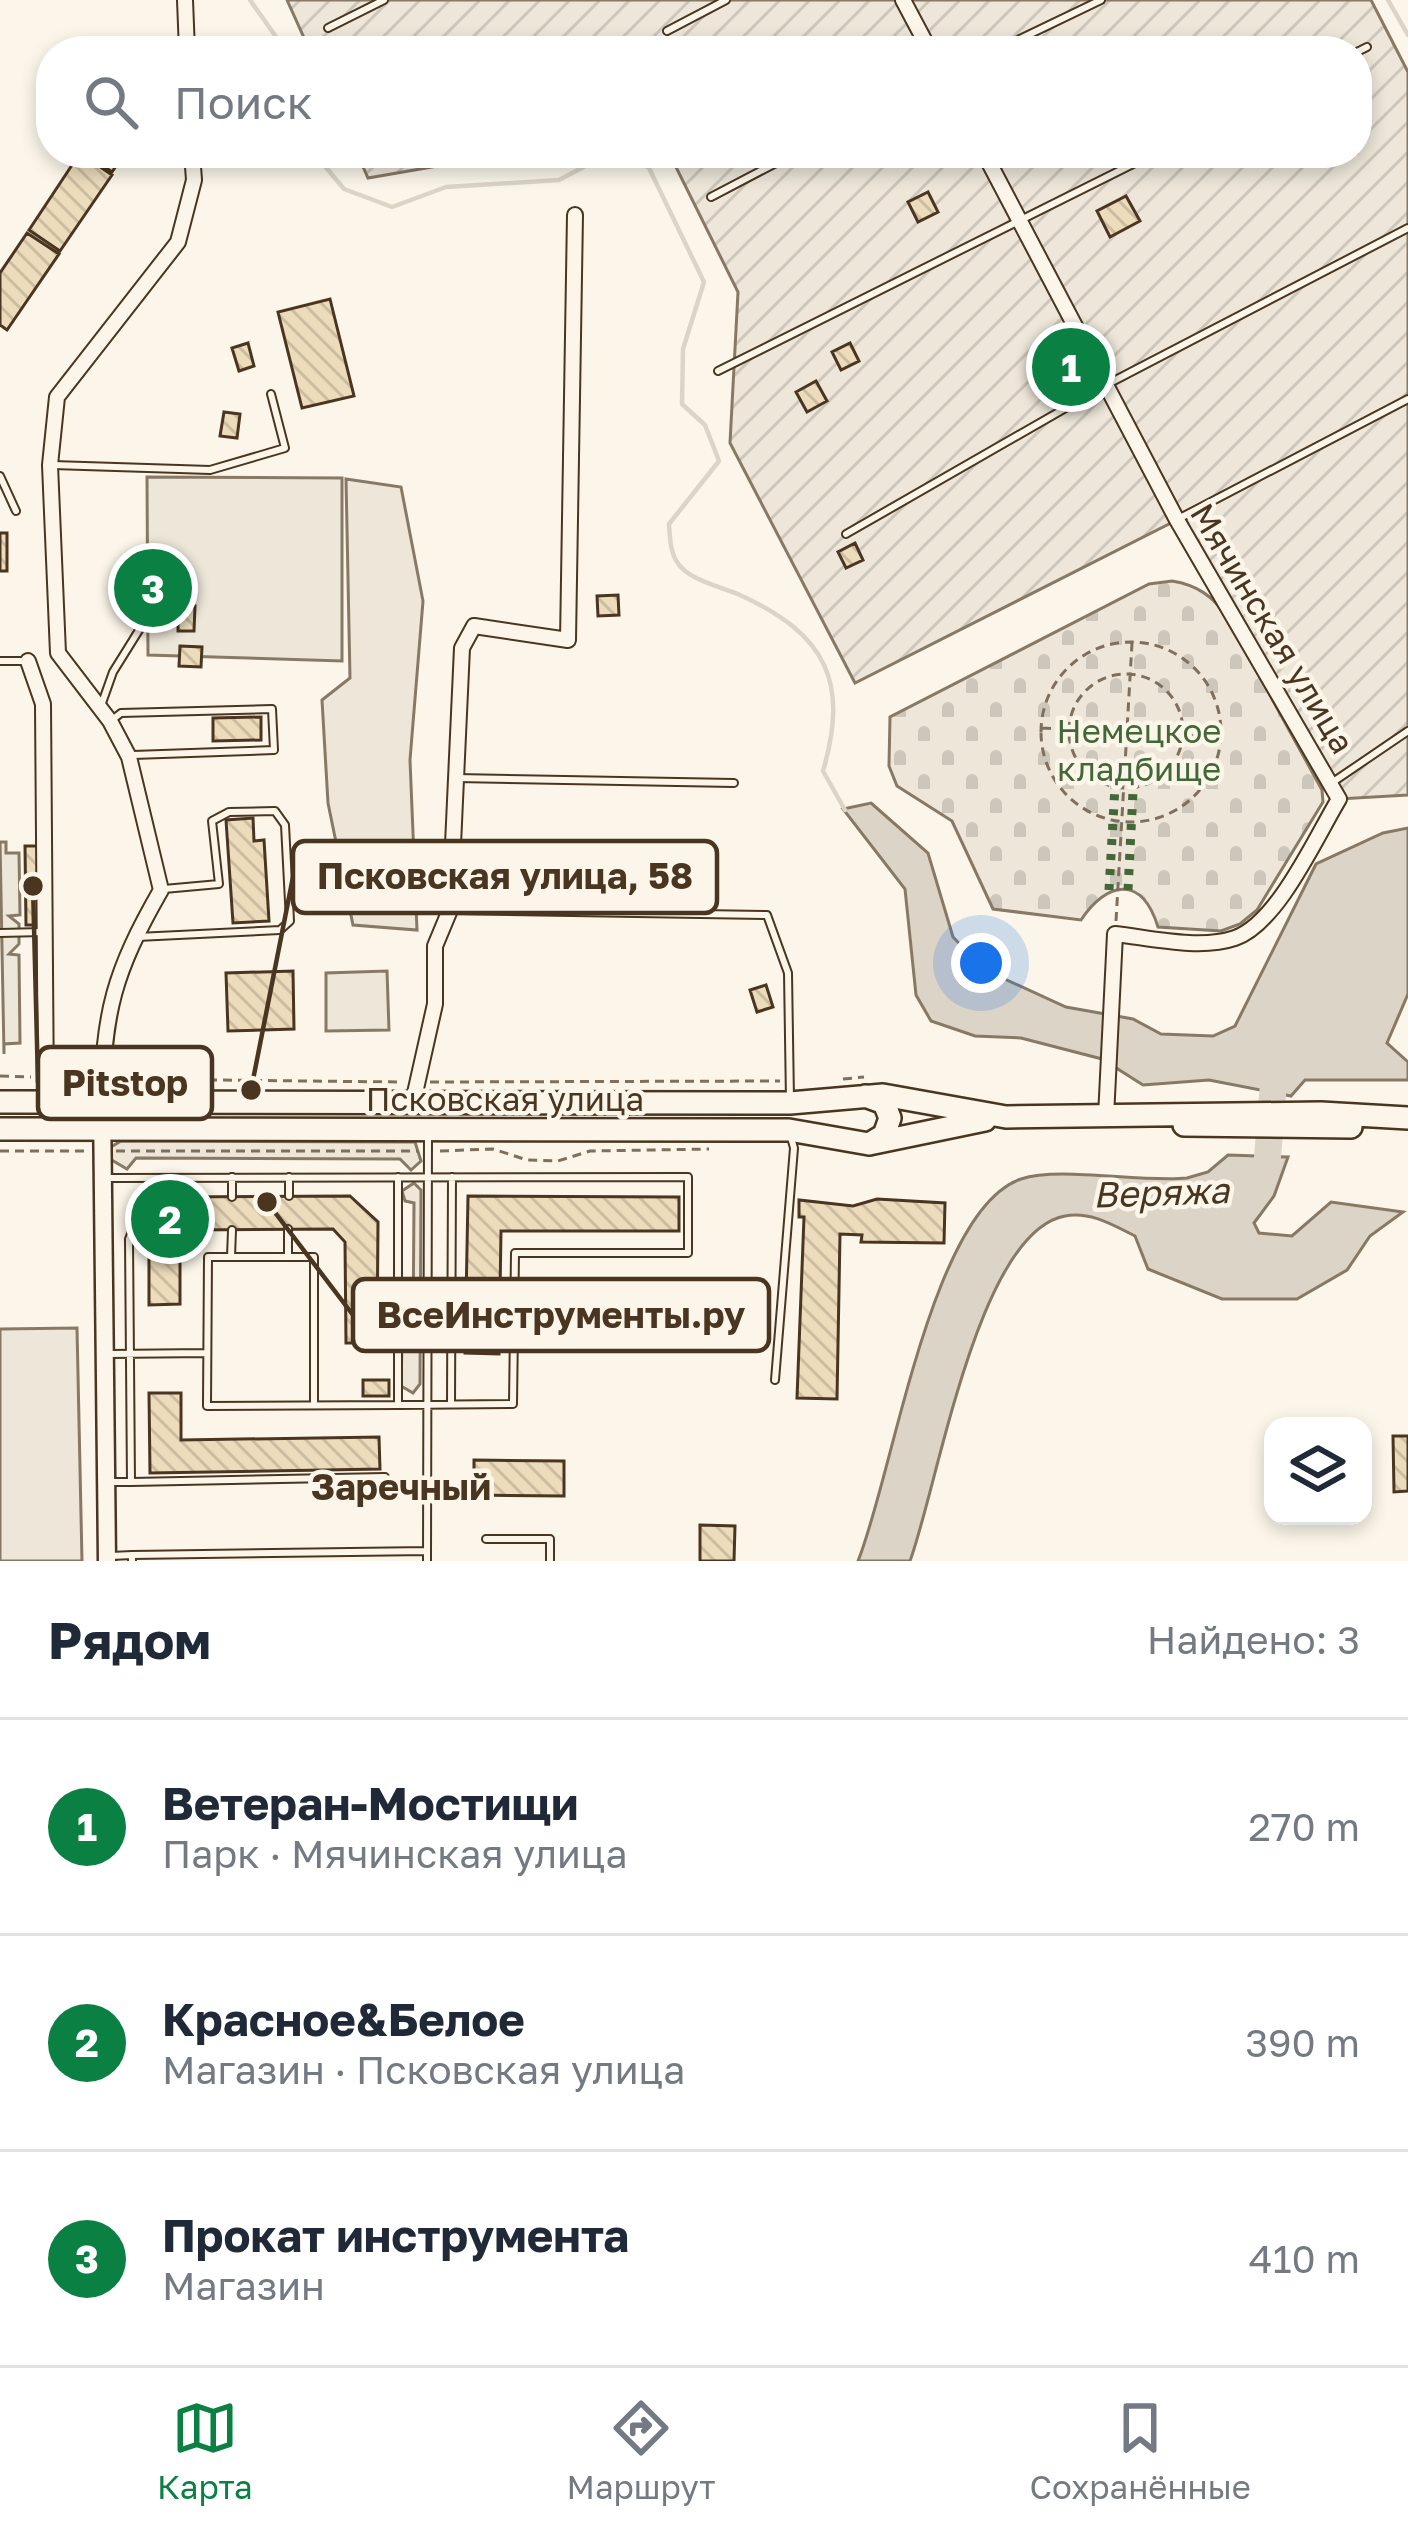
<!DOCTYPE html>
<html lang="ru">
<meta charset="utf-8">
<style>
:root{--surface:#fff;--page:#f6f6f7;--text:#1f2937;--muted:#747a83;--line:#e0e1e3;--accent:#0b8043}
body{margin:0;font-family:"Golos Text",sans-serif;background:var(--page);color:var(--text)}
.controls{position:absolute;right:36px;bottom:36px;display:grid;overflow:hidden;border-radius:24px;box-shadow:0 6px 18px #0003}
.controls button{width:108px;height:108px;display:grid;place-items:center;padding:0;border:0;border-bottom:3px solid var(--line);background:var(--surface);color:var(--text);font:60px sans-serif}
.you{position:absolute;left:981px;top:963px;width:42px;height:42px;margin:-30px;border:9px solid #fff;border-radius:50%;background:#1a73e8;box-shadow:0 0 0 18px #1a73e833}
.badge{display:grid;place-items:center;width:78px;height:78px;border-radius:50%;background:var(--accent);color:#fff;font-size:39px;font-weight:700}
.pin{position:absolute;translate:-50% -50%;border:6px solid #fff;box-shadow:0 3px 12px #0006}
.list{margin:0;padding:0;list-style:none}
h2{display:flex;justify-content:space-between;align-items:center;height:156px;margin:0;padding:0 48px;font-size:51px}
h2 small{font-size:39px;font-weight:400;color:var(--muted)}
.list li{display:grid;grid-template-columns:78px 1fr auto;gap:36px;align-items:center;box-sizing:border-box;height:216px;padding:0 48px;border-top:3px solid var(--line)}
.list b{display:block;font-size:45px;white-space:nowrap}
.list p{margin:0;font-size:39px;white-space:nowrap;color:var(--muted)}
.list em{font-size:39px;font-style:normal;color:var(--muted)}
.icon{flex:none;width:66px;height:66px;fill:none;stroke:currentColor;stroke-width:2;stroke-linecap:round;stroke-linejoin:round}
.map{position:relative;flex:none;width:1408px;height:1561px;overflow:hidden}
.search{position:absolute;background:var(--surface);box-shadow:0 6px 18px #0003;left:36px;right:36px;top:36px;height:132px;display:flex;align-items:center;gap:30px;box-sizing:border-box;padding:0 42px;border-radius:48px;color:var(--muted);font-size:45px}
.sheet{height:804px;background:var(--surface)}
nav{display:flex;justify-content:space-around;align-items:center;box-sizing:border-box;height:168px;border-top:3px solid var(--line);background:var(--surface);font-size:33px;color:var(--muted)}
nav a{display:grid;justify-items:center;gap:6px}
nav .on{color:var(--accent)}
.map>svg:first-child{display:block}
.grass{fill:#ede6d9;stroke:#887966;stroke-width:3}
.cemetery{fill:url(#cemetery-stones);stroke:#887966;stroke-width:3}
.garden{fill:url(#garden-furrows);stroke:#887966;stroke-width:3}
.parking{fill:#ede7d9;stroke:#887966;stroke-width:3}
.water{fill:#dcd4c6;stroke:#887966;stroke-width:3}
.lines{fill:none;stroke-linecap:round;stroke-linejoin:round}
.stream{stroke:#dcd4c6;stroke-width:4.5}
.river{stroke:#dcd4c6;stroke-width:27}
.building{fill:url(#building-back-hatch);stroke:#4a3520;stroke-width:3}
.service-casing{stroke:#4a3520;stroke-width:10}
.minor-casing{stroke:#4a3520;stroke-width:18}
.tertiary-casing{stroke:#4a3520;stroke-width:21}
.primary-casing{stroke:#4a3520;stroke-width:26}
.path{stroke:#7f6f5c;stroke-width:3;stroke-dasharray:9 6;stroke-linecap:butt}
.service{stroke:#fbf6e9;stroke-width:6}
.minor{stroke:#fbf6e9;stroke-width:14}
.tertiary{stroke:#fbf6e9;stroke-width:16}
.primary{stroke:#fbf6e9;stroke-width:21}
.hedge{stroke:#436837;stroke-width:9;stroke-dasharray:6 9;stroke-linecap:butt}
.labels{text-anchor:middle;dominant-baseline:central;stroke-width:9;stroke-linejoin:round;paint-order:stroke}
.street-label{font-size:33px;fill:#4a3520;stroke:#fbf6e9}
.park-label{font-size:33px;fill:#436837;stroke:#fbf6e9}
.water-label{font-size:36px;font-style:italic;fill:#4a3520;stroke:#fbf6e9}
.neighbourhood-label{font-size:36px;font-weight:bold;fill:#4a3520;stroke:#fbf6e9}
.leader{fill:none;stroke:#4a3520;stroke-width:4.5}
.callout-dot{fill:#4a3520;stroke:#fbf6e9;stroke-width:4.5}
.callout{fill:#fbf6e9;stroke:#4a3520;stroke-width:4.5}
.callout-label{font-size:36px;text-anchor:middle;font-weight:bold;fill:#4a3520}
</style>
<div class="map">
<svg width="1408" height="1561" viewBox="0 0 1408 1561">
<defs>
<pattern id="cemetery-stones" width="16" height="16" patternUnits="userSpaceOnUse" patternTransform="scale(3)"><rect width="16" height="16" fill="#ede6d9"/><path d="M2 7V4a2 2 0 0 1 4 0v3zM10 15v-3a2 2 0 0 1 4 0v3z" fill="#cdc6ba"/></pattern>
<pattern id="garden-furrows" width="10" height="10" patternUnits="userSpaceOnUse" patternTransform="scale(3)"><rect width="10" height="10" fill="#ede6d9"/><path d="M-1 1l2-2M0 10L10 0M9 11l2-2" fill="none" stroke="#cdc6ba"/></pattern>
<pattern id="building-back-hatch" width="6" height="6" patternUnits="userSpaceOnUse" patternTransform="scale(3)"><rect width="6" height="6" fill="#ecdcbc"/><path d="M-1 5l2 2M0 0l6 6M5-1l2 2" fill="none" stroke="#ccbda1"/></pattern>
</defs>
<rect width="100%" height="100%" fill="#fbf6e9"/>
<path class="grass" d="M346,479L401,487L423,601L410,760L417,930L353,925L328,803L322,700L350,678Z
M121,1141L415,1142L421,1161L411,1170L400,1159L136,1158L127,1169L110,1159L111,1147Z
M414,1183L421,1190L420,1384L413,1393L401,1386L402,1341L413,1336L414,1203L405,1201L402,1191Z
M77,1328L82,1561H0V1329Z"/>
<path class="cemetery" d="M1172,581C1197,585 1213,596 1227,617L1322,790L1323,802L1257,910L1240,924L1221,931L1158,927C1142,875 1107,881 1081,920L993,909L952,821L897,786L889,766L890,717L1149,584Z"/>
<path class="garden" d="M287,0H1371L1408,72V795L1339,799L1177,520L855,683L730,443L738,292L669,153H1357V51H310Z
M357,153H513L368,178Z"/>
<path class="parking" d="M147,477L342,478V661L148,655Z
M0,842H6V853H19L20,915L9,916L19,924V944L9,954L19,955L20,1043L4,1044V1054Z
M387,971L389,1030L326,1031V973Z"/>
<path class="water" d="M871,803L928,853L953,937L985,970L1066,1007L1133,1019L1161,1034L1213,1036L1235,1026L1316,864L1383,833L1408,828V994L1387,1043L1408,1062V1080H1305L1291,1096L1209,1080L1143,1085L1102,1059L1021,1038L975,1036L931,1021L916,995L905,889L843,809Z
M1228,1155L1288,1157L1274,1196L1254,1223L1259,1233L1292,1236L1331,1202L1403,1212L1370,1236L1347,1270L1297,1299H1222L1148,1269L1135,1236C1113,1225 1090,1211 1065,1216C978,1232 938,1485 910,1561H858C893,1475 931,1209 1021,1179C1059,1166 1142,1183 1187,1178L1208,1172Z"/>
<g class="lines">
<path class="stream" d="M250,0L286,51
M1388,0L1408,35
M314,153L344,189L392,207L446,187L559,180L610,153
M626,153L649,168L704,282L683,349L682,404L705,425L719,461L669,524C670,539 670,557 682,568C694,581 724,588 740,595C827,635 849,682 823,771L845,810"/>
<path class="river" d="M1249,1186L1267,1163L1275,1066L1282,1059"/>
</g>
<path class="building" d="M80,153L112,175L60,251L29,230Z
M85,153H125L112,172Z
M928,192L938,212L918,222L908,202Z
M1126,196L1140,221L1110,237L1097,211Z
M27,233L59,254L7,330L0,325V273Z
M330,299L354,396L302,408L278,312Z
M248,343L254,366L239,371L232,348Z
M850,343L859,361L841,370L832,352Z
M816,381L827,401L807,412L796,392Z
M224,412L240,414L237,438L220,436Z
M0,533H7V571H0Z
M855,543L863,560L846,568L838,552Z
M618,595L619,615L598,616L597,596Z
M178,606H195L194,631H178Z
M180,646L202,647L201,667L179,666Z
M261,717V740L213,741V718Z
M253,818L254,841L264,840L269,921L233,923L226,820Z
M25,846H40V925H26Z
M293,971L294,1029L228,1031L226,973Z
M766,985L773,1007L757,1012L750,990Z
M350,1196L378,1222L377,1343H346L345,1242L333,1229L191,1230L180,1241V1304L149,1305V1226L176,1197Z
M468,1196L679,1197V1231H501L499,1354L465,1353Z
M877,1199L945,1203L944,1243L861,1242L862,1235L840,1234L837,1399L797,1398L804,1217H799V1200L853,1206Z
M363,1380H389V1396H363Z
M149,1393H181V1440L379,1437L380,1469L150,1473Z
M1393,1436H1408V1491L1394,1492Z
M474,1460L564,1461V1496L474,1495Z
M700,1525L735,1526L734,1561H700Z"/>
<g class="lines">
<defs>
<path id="service" d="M328,28L384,0
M667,31L726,0
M995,51L1101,0
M1357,52L1367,47
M711,197L795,153
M718,371L1155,153
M53,465L210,470L285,448L271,394
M0,476L16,511
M1180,518L1408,399
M846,534L1104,386L1408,228
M0,661H25
M102,703L113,672L141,627L170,624
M112,720L121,713L272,709L274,750L133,755
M456,778L734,783
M1333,782L1408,731
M453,910L767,915L788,973L790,1100
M0,933L43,932
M137,937L280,930L290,921L285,825L275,811L229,812L212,821L219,884L164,889
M107,1178L688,1177V1253H515L513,1404L398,1405V1177
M289,1196V1177
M232,1197V1177
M231,1257L232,1230
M288,1257V1229
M109,1354L207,1353
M775,1380L794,1148L790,1134
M451,1404L452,1177
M314,1405V1257H208L207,1406L398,1405
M109,1482H131L129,1239L143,1204L167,1178
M131,1482L385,1477
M486,1539H550V1561
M132,1555L427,1551
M111,1556L132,1555V1561
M427,1561L428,1135"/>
<path id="minor" d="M185,0L187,51
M903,0L930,51
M984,153L1177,520L1339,799C1316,837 1278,923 1235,938C1200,950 1151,938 1115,934L1106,1117
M28,661L43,704L46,1102
M413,1102L435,1004V946L450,910L462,648L474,626L568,640L575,215
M102,1107C103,1012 114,972 161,890L129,757L110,721L58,653L50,465L57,397L178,242L194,180L192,153"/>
<path id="tertiary" d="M102,1103L107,1561"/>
<path id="primary" d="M865,1096L884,1103L890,1118L884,1135L869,1144
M0,1102L790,1103L883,1095L1006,1117L1321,1113L1408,1118
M1184,1125L1351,1127
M0,1129L789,1130L869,1144L985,1120"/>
</defs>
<use href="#service" class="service-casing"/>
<use href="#minor" class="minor-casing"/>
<use href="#tertiary" class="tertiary-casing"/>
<use href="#primary" class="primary-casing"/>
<path class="path" d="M1041 732a90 90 0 1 1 180 0a90 90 0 1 1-180 0Z
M1069 731a57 57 0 1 1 114 0a57 57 0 1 1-114 0Z
M1042,728L1218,737
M1116,921L1132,643
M0,1076L31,1077
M59,1077L91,1079
M118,1079L402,1082
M843,1079L864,1077
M430,1082L780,1081
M0,1151H88
M116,1151H418
M440,1151L493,1149L527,1160L558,1161L590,1151L709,1149"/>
<use href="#service" class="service"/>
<use href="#minor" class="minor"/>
<use href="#tertiary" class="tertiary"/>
<use href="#primary" class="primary"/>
<path class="hedge" d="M1109,890L1116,769
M1128,890L1134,772"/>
</g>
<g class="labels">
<g class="street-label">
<text transform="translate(1273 628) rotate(59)">Мячинская улица</text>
<text x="505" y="1098">Псковская улица</text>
</g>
<g class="park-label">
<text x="1139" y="730">Немецкое<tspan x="1139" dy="38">кладбище</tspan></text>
</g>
<g class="water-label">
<text transform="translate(1161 1192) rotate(-2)">Веряжа</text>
</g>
<g class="neighbourhood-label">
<text x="401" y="1486">Заречный</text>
</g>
</g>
<path class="leader" d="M251 1090L293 877M33 886L38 1083M267 1202L353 1315"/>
<g class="callout-dot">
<circle cx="251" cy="1090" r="12"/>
<circle cx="33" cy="886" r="12"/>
<circle cx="267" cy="1202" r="12"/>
</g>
<g class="callout">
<rect x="293" y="841" width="424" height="72" rx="12"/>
<rect x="38" y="1047" width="174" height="72" rx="12"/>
<rect x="353" y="1279" width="416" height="72" rx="12"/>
</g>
<g class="callout-label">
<text x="505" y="889">Псковская улица, 58</text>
<text x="125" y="1096">Pitstop</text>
<text x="561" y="1328">ВсеИнструменты.ру</text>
</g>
</svg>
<div class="controls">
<button><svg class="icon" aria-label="layers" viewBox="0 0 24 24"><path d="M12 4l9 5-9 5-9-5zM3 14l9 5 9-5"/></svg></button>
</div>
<div class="you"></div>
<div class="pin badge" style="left:1071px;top:367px">1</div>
<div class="pin badge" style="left:170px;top:1219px">2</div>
<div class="pin badge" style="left:153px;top:588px">3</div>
<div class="search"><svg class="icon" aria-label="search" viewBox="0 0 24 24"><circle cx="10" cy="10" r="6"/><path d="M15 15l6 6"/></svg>Поиск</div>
</div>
<section class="sheet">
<h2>Рядом<small>Найдено: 3</small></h2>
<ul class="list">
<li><span class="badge">1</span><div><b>Ветеран-Мостищи</b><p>Парк · Мячинская улица</p></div><em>270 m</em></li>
<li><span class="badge">2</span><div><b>Красное&amp;Белое</b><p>Магазин · Псковская улица</p></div><em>390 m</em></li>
<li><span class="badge">3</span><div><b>Прокат инструмента</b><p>Магазин</p></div><em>410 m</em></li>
</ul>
</section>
<nav>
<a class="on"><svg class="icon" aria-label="map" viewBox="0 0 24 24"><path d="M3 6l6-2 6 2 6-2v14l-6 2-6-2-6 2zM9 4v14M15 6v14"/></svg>Карта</a>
<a><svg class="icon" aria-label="directions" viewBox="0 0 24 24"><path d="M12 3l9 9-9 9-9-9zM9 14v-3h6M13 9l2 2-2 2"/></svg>Маршрут</a>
<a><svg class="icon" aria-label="saved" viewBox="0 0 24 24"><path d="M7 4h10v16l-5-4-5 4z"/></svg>Сохранённые</a>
</nav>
